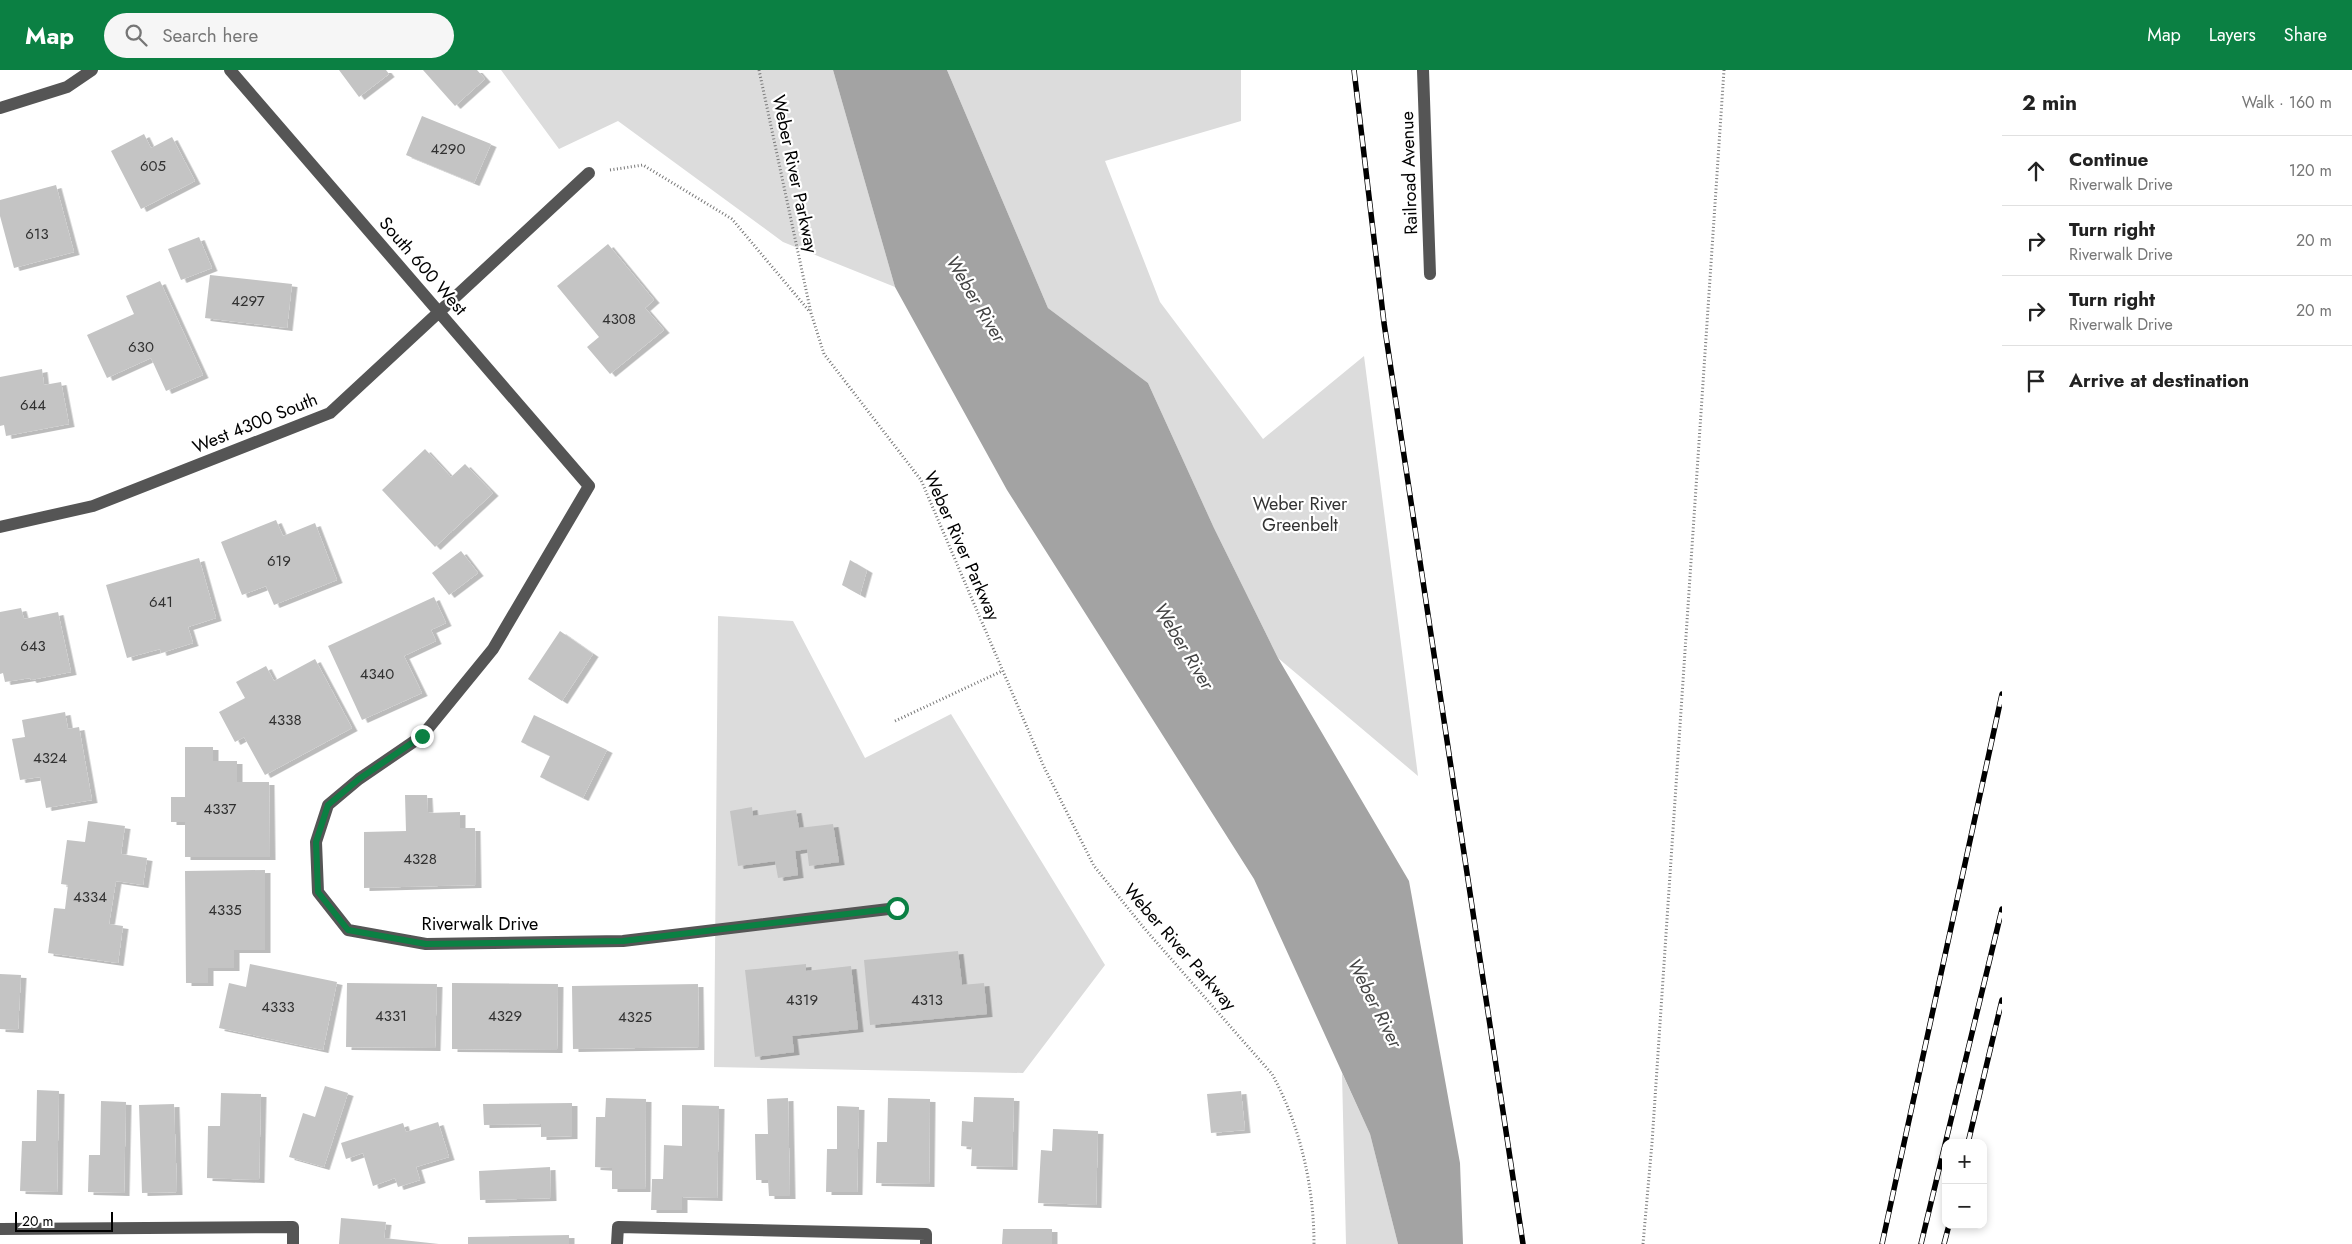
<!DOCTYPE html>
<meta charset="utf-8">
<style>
:root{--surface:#fff;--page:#f6f6f6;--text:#222;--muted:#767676;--line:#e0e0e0;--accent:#0b8043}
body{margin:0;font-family:Jost,sans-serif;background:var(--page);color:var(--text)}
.controls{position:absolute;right:15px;bottom:15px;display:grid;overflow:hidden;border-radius:10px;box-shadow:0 2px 8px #0003}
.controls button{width:45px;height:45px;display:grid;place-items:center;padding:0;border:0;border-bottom:1px solid var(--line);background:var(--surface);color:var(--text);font:25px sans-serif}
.scale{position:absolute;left:15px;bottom:12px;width:98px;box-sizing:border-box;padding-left:5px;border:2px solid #000;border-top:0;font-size:14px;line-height:18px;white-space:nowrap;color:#000;-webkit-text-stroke:4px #fff;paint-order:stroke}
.stop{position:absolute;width:15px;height:15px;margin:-11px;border:4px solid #0b8043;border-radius:50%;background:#fff}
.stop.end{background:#0b8043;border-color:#fff;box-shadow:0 1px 5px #0008}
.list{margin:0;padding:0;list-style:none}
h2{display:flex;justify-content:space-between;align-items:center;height:65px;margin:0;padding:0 20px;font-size:21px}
h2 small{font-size:16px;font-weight:400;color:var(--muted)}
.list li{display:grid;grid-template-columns:32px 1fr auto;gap:15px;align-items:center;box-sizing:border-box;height:70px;padding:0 20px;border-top:1px solid var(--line)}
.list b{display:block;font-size:19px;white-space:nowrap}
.list p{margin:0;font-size:16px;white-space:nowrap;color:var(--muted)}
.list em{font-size:16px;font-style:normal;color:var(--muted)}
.icon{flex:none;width:28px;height:28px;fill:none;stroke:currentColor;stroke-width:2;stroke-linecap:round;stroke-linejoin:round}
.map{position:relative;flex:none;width:2002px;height:1174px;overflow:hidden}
header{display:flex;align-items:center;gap:30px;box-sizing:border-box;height:70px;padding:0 25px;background:var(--accent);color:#fff}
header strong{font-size:24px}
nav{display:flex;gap:28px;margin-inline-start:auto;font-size:18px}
.search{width:350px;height:45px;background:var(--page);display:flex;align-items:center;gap:12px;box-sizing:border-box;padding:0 18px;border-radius:28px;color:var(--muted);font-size:19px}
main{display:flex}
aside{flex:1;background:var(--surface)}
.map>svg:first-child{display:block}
.green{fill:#dcdcdc}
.water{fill:#a3a3a3}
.building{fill:#c4c4c4;filter:url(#shadow)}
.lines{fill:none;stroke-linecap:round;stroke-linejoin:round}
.path{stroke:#777;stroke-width:3;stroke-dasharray:1 2.5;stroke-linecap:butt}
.minor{stroke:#555;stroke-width:12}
.rail-casing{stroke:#000;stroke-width:5.5}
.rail{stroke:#fff;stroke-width:4;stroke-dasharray:11;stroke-linecap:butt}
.route{stroke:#0b8043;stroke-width:6}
.labels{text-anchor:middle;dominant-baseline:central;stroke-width:4.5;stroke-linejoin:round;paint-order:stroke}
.number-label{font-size:15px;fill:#313131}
.street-label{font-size:18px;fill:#000;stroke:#fff}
.park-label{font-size:18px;fill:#333;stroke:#fff}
.water-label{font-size:19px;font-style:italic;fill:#444;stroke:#fff}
</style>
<header>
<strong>Map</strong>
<div class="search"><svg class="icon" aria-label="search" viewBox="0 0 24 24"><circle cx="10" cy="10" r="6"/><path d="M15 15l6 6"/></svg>Search here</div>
<nav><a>Map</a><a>Layers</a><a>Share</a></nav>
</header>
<main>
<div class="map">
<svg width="2002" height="1174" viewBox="0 0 2002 1174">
<defs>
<filter id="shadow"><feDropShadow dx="5.5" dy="3" stdDeviation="0" flood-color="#0004"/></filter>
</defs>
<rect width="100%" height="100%" fill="#fff"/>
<path class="green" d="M501,0H833L895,217L783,172L618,51L559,79Z
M947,0H1241V51L1105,91L1160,232L1263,369L1364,286L1418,706L1278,588L1214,458L1148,313L1048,238Z
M718,546L793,551L865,688L951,644L1105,895L1023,1003L714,997Z
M1342,1003L1370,1064L1398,1174H1346Z"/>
<path class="water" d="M833,0H947L1048,238L1148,313L1214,458L1278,588L1409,811L1460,1093L1463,1174H1398L1370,1064L1254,809L1007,420L895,217Z"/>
<path class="building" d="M339,0H386L389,4L359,27Z
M423,0H477L485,9L455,36Z
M422,46L491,74L474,113L406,85Z
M144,64L151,78L172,67L195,111L141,139L111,81Z
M56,115L74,182L14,198L0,146V130Z
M199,167L212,198L181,210L168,179Z
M608,174L654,230L645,238L664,260L610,304L587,277L599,267L557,216Z
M210,205L292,214L287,258L205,248Z
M160,211L203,305L166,321L151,288L107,308L87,265L134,244L126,226Z
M42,299L44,315L61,312L69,354L6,366L4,355L0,356V307Z
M425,379L451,407L465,394L493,423L435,477L382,420Z
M276,450L283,466L315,453L337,510L274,535L266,516L242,525L221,472Z
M461,481L478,503L449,525L432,503Z
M199,488L216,548L188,557L193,573L161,583L160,579L127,588L106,515Z
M850,490L867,500L860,525L842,515Z
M434,527L446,553L431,560L436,571L404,586L422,623L362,650L328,576Z
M21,538L24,549L58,542L71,602L31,610L30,608L5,612L3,603L0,604V542Z
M560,561L593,584L562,631L528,609Z
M315,589L352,658L265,705L244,667L235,672L219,642L245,628L236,612L266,596L274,611Z
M65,642L68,659L79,657L92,730L46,738L40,707L20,710L12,669L25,667L22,650Z
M534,645L607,680L583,728L540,707L550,686L521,672Z
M185,677H213V691H237V712H269L270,787H185V752H171V727H185Z
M405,725H427L428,743L460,742V758H475L476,815L364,818V762L406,761Z
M752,737L753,746L796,740L799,758L833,754L839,792L809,796L807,779L795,781L798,805L778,808L775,791L738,796L730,741Z
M88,751L125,756L121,784L147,788L143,815L116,811L109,854L123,856L118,893L48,883L54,838L65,839L68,815L61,814L67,770L85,772Z
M265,800V880H234V898H208V913H186L185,801Z
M958,881L962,915L984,913L987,944L870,955L864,890Z
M250,894L337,912L323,980L219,958L229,913L246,917Z
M806,894V901L851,896L858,959L792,966L794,982L755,987L745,900Z
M0,904L21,905L18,960L0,959Z
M347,913L437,914L435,978L346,977Z
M452,913L558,914L557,980L452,979Z
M698,914L699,977L573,979L572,916Z
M325,1016L348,1023L324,1097L289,1087L303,1043L315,1047Z
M37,1020L59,1021L57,1122L20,1121L22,1071H36Z
M1241,1021L1245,1060L1211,1063L1207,1024Z
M221,1023L261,1024L259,1110L207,1108L208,1056H220Z
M974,1027L1014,1028L1012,1097L971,1096L972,1077L961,1076L962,1051L973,1052Z
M606,1028L646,1029L645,1119H612V1098L595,1097L596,1047H605Z
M788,1028L790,1126H769L768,1110H756L755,1064H768L767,1029Z
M888,1028L930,1029L929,1114L876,1113L877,1072H887Z
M101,1031L126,1032L124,1123L88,1122L89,1085H100Z
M572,1033V1066L541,1067V1054L484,1055L483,1034Z
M174,1034L177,1122L142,1123L139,1035Z
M682,1035L719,1036L717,1128L682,1127V1140H651L652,1109H663L664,1075L682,1076Z
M837,1036L859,1037L857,1122H826L827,1079H837Z
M438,1052L449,1087L416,1097L420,1110L398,1117L395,1108L373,1116L363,1083L346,1089L341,1073L403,1053L406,1062Z
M1053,1059L1098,1061L1096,1135L1038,1133L1041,1080L1052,1081Z
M550,1097L551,1128L480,1130L479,1101Z
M341,1148L386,1152L384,1168L439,1174H339Z
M1003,1159H1052V1174H1002Z
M569,1165V1174H468V1167Z"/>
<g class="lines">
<path class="path" d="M759,0L811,243L824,284L921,410L1044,697L1094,796L1144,858L1272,1004C1300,1055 1314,1116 1314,1174
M610,100L643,95L732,149L810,242
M895,651L1002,601
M1643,1174L1652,1073L1724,0"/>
<path class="minor" d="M230,0L589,416L493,579L422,666L359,709L328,735L316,772L318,822L348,860L426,874L623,871L897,838
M1423,0L1430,204
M0,38L67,17L92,0
M0,457L93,436L330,343L589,103
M0,1159L293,1157V1174
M617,1174L618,1157L926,1164V1174"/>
<defs>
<path id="rail" d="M1354,0L1384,253L1523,1174
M1968,1073L2002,930
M1882,1174L2002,624
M1921,1174L2002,839
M1944,1174L1949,1155"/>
</defs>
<use href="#rail" class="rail-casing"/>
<use href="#rail" class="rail"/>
</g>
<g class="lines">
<path class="route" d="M422,666L359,709L328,735L316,772L318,822L348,860L426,874L623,871L897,838"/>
</g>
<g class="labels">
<g class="number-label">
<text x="448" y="79">4290</text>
<text x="153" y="96">605</text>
<text x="37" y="164">613</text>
<text x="248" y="231">4297</text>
<text x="619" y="249">4308</text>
<text x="141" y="277">630</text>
<text x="33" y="335">644</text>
<text x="279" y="491">619</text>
<text x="161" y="532">641</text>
<text x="33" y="576">643</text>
<text x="377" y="604">4340</text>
<text x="285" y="650">4338</text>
<text x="50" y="688">4324</text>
<text x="220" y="739">4337</text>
<text x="420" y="789">4328</text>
<text x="90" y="827">4334</text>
<text x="225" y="840">4335</text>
<text x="802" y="930">4319</text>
<text x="927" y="930">4313</text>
<text x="278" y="937">4333</text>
<text x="391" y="946">4331</text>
<text x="505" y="946">4329</text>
<text x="635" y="947">4325</text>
</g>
<g class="street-label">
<text transform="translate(1409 103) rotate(-92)">Railroad Avenue</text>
<text transform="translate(795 104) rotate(78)">Weber River Parkway</text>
<text transform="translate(423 196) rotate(49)">South 600 West</text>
<text transform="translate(255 353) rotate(-22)">West 4300 South</text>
<text transform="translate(962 476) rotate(66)">Weber River Parkway</text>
<text x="480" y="854">Riverwalk Drive</text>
<text transform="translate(1180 877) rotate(49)">Weber River Parkway</text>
</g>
<g class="park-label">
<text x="1300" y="434">Weber River<tspan x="1300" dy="21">Greenbelt</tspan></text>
</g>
<g class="water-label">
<text transform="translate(976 229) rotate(59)">Weber River</text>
<text transform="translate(1184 576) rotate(59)">Weber River</text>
<text transform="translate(1375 933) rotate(63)">Weber River</text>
</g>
</g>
</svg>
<div class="controls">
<button>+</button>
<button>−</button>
</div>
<div class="scale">20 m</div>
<div class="stop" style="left:897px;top:838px"></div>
<div class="stop end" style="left:422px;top:666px"></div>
</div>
<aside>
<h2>2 min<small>Walk · 160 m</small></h2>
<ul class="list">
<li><svg class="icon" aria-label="ahead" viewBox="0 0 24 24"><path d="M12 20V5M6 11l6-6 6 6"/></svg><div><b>Continue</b><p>Riverwalk Drive</p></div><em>120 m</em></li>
<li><svg class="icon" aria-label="right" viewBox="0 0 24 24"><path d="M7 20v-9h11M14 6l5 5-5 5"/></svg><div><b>Turn right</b><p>Riverwalk Drive</p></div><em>20 m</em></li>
<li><svg class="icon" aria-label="right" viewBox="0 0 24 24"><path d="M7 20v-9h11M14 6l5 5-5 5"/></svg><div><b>Turn right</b><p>Riverwalk Drive</p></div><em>20 m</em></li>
<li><svg class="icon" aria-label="arrive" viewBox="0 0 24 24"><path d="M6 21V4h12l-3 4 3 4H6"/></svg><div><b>Arrive at destination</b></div></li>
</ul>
</aside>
</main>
